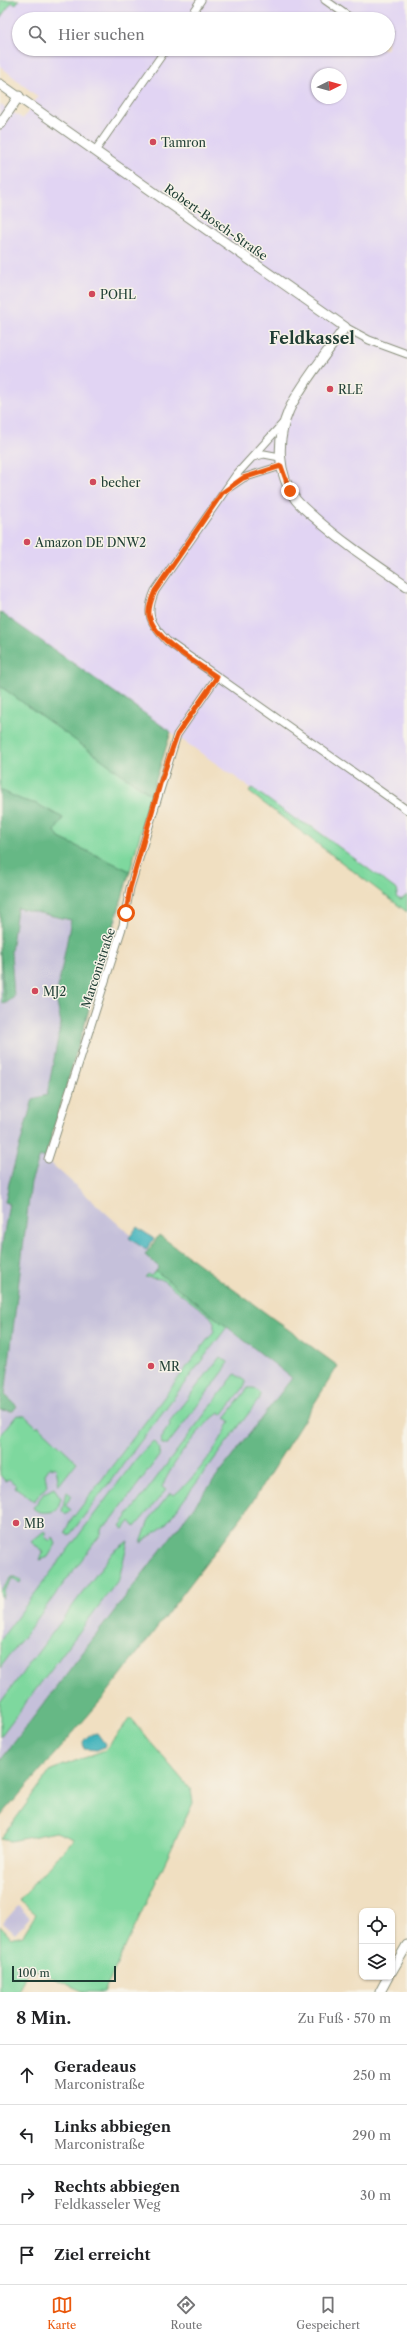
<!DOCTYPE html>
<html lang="de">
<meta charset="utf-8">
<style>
:root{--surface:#fff;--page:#f2f2f2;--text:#202124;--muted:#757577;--line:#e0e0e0;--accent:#ea580c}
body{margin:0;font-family:"Libre Caslon Text",serif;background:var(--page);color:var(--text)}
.controls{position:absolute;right:12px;bottom:12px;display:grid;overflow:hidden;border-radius:8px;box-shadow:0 1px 3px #0004}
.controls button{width:36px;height:36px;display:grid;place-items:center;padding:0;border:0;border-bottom:1px solid var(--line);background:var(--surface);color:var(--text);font:20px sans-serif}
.compass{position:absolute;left:311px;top:68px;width:36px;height:36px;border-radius:50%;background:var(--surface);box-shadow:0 1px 3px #0004;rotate:85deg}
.scale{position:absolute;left:12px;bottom:10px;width:104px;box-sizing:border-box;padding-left:4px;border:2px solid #1f3d34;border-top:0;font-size:11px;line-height:14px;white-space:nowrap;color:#1f3d34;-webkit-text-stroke:3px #f7f3e8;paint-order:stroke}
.stop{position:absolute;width:12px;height:12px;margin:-9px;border:3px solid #ea580c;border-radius:50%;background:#fff}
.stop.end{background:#ea580c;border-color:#fff;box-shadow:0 1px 4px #0008}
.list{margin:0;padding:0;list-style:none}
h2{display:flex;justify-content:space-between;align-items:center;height:52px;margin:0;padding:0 16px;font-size:17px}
h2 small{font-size:13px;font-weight:400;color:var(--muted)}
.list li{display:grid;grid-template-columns:26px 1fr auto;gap:12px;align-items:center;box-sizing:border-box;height:60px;padding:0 16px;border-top:1px solid var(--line)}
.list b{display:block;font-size:15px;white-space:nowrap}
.list p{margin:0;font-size:13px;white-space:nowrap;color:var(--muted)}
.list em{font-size:13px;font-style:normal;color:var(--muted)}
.icon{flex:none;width:22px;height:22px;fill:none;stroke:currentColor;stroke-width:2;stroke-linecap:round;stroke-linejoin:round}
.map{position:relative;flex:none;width:407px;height:1992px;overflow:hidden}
.search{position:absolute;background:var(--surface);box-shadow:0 1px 3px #0004;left:12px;right:12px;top:12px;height:44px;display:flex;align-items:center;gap:10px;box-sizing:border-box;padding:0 14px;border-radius:22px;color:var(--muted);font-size:15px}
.sheet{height:292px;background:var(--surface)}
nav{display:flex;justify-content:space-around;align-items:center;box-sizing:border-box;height:56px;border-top:1px solid var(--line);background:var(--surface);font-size:11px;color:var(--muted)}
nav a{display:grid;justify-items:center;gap:2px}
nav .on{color:var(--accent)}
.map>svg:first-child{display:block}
.built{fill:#e1d4f3;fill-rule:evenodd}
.industrial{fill:#c5c0da}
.green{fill:#7ed89e;stroke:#4e8a69}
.forest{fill:#66b885;stroke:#427a5c}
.water{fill:#43b3bc;stroke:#317878}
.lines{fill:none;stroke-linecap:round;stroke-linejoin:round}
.minor-casing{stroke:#888e7a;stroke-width:9}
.tertiary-casing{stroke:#888e7a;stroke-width:11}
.minor{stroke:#fff;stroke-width:7}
.tertiary{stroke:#fff;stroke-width:9}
.route{stroke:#ea580c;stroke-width:5}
.poi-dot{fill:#d1495b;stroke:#f7f3e8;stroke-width:1.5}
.labels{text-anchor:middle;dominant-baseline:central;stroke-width:3;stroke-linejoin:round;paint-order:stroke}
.poi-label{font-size:12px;fill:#1f3d34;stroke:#f7f3e8;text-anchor:start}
.street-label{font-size:12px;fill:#1f3d34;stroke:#f7f3e8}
.district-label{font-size:16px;font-weight:bold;fill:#1f3d34;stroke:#f7f3e8}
</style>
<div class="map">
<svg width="407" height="1992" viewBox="0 0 407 1992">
<rect width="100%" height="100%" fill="#f7f3e8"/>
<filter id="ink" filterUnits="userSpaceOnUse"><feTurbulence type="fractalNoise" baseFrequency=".025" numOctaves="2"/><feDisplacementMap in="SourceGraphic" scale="8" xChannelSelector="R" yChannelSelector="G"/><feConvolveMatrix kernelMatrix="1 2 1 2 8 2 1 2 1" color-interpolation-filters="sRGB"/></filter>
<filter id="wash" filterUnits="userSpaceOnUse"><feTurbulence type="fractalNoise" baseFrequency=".012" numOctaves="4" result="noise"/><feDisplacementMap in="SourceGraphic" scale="16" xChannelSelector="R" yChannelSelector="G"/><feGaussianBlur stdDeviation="0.9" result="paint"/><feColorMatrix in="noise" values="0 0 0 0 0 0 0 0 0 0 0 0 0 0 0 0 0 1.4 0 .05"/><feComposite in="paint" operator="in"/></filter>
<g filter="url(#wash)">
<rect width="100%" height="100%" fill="#f0dfc1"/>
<path class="built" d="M0,0H407V895L401,900L395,897L398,891L313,827L295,819L0,612V104L23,119L38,97L0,66ZM19,19H388V49H19ZM317,74H341V98H317Z"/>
<path class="industrial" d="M0,827L120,908L45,1158L128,1233L310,1375L0,1785Z
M18,1906L30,1917L15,1934L3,1923Z"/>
<path class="green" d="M0,0H19L15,5L12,2L0,18Z
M0,686L151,795L130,871L59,838L55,831L63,818L37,804L22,800L0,790Z
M252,788L295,819L312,827L398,891L396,897L401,900L407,895V912L249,792Z
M0,951L5,1004L2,1002Z
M156,1271L227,1327L69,1536L65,1533L69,1523L214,1331V1322L210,1316L161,1279L145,1277L148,1274L151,1276Z
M220,1357L228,1362L226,1368L168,1444H162L160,1439L170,1425L169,1422Z
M235,1374L245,1381V1386L222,1415L219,1413C197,1429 173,1462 162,1487L166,1490L135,1527L130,1521L124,1529L120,1526Z
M248,1388H254L260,1393V1398L165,1525L141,1543L149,1520L170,1493L174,1495C194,1479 220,1445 230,1421L225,1418Z
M17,1415L25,1416L37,1427L38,1425L77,1462L59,1485L56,1468L50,1467L45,1474L47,1486L34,1501L15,1487L16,1485L9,1479L5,1481L0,1475V1436Z
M153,1441L160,1449L159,1456L110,1522L101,1529V1534L0,1668V1640L136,1459Z
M54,1488L61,1498L57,1510C50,1513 38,1514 33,1508L44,1493Z
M66,1491L72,1496L65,1505L71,1510L66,1515L62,1511Z
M44,1531L47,1533L44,1536L50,1541L53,1537L56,1544L48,1557L39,1560L43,1551L31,1542Z
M128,1541L119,1579L0,1737V1703L113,1552Z
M12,1577H16L21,1581L20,1583L13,1578L4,1591L2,1599L0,1592Z
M130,1718L191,1790L193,1803L104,1992H84L29,1967L18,1992H0V1926L11,1938L23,1935L36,1914L19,1900L74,1839L56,1832L11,1841L1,1839L51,1770L105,1750Z"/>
<path class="forest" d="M0,612L171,732L151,795L0,686Z
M0,790L22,800L37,804L63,818L55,831L59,838L130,871L45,1158L40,1156L31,1182L5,1395L17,1406L13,1411L0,1410V1257L9,1203L5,1202L9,1183L33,1099L47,1095L61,1023L56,998L71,920L17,908L11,952L14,997L5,1004L0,951Z
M159,1235L338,1366L249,1507L104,1697L0,1817V1761L292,1378L156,1271L159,1267L145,1255Z"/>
<path class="water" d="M137,1227L154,1239L146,1250L129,1238Z
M97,1733L105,1744L104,1747L97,1750L84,1749L83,1742C87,1736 90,1734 97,1733Z"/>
</g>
<g filter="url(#ink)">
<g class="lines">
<defs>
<path id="minor" d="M325,0L352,19
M188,19L201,0
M388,33H390
M95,151L166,49
M345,327L369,340L407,354
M285,421L236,475L155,591C145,614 150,623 167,641L407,810
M253,457L264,454L280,457
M227,489L243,478L281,466
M48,1159L123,925L130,888L177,735L217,677"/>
<path id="tertiary" d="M0,84L345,327C328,352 301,384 289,410C276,440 277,474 296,500C301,506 308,512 314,517C343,543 375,564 407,586
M0,124L19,96
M392,1971L407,1945
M380,1992L388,1977"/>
</defs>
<use href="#minor" class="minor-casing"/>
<use href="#tertiary" class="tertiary-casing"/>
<use href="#minor" class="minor"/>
<use href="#tertiary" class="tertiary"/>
</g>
</g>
<g class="lines" filter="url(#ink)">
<path class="route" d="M126,913L130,888L160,784L177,735L217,677C197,663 154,640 149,615C148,606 152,598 155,591L222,493L243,478L281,466L290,491"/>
</g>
<g class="poi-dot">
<circle cx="153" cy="142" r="4"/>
<circle cx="92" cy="294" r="4"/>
<circle cx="330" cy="389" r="4"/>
<circle cx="93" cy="482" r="4"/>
<circle cx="27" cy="542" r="4"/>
<circle cx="35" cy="991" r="4"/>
<circle cx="151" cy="1366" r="4"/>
<circle cx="16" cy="1523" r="4"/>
</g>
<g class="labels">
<g class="poi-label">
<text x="161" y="142">Tamron</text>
<text x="100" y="294">POHL</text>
<text x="338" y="389">RLE</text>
<text x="101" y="482">becher</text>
<text x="35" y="542">Amazon DE DNW2</text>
<text x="43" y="991">MJ2</text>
<text x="159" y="1366">MR</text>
<text x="24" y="1523">MB</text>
</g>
<g class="street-label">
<text transform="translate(216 222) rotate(35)">Robert-Bosch-Straße</text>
<text transform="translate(98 968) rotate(-72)">Marconistraße</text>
</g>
<g class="district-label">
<text x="312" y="338">Feldkassel</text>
</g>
</g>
</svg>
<div class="controls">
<button><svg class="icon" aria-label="locate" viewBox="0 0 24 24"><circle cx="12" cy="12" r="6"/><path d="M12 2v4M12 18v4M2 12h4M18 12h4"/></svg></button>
<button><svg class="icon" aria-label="layers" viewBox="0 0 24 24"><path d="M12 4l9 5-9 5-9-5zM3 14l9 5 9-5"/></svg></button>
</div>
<svg class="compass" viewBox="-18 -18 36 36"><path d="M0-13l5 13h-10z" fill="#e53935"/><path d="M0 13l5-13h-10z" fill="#757577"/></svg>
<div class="scale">100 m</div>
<div class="stop" style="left:126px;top:913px"></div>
<div class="stop end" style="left:290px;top:491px"></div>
<div class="search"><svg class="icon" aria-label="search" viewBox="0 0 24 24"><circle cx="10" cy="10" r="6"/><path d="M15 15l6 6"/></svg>Hier suchen</div>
</div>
<section class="sheet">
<h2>8 Min.<small>Zu Fuß · 570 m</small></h2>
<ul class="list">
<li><svg class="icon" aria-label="ahead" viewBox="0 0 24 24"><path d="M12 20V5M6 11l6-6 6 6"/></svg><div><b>Geradeaus</b><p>Marconistraße</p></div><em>250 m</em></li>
<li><svg class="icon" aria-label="left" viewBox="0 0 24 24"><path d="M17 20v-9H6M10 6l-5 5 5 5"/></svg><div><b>Links abbiegen</b><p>Marconistraße</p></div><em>290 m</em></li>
<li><svg class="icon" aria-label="right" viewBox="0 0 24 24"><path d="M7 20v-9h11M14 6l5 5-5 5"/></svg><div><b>Rechts abbiegen</b><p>Feldkasseler Weg</p></div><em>30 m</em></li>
<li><svg class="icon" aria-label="arrive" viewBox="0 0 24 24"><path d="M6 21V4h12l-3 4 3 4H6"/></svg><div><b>Ziel erreicht</b></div></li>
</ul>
</section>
<nav>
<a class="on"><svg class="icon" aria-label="map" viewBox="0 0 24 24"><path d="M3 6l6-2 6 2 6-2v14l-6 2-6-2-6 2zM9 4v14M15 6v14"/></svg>Karte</a>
<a><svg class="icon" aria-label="directions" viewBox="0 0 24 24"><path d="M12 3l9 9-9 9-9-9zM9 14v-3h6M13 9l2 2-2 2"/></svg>Route</a>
<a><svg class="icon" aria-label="saved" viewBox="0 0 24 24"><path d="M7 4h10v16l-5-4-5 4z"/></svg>Gespeichert</a>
</nav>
